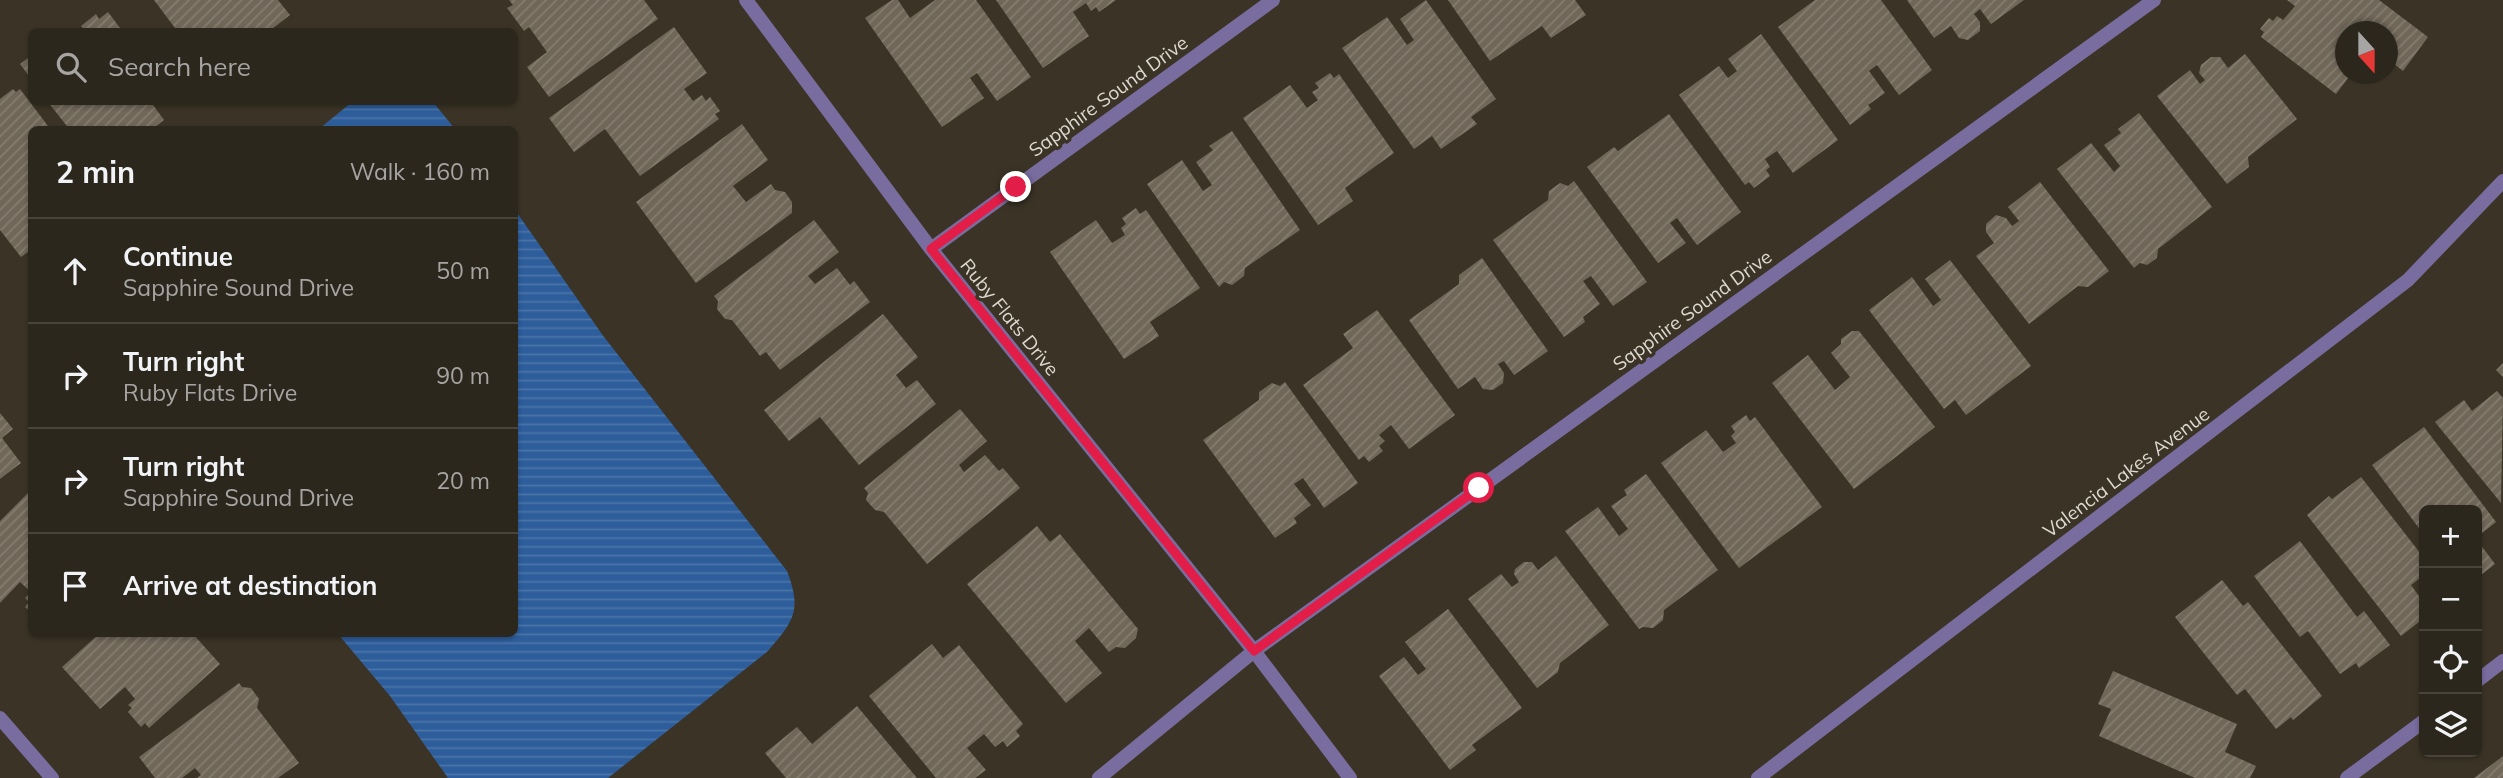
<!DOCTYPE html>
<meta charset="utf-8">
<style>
:root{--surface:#2c271c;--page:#342f25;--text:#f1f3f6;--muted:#a6a5a3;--line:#48443b}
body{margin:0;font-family:Mulish,sans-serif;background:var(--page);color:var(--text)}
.controls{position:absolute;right:21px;bottom:21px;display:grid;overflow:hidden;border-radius:10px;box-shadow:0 2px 5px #0004}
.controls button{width:63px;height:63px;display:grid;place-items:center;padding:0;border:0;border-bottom:2px solid var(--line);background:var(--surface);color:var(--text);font:35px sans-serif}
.compass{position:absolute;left:2335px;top:21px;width:63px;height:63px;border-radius:50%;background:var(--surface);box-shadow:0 2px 5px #0004;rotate:159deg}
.stop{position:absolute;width:21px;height:21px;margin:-16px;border:5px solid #e11d48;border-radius:50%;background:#fff}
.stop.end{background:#e11d48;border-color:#fff;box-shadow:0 2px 7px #0008}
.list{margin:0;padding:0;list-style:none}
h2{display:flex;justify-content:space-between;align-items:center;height:91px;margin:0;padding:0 28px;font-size:30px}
h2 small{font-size:23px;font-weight:400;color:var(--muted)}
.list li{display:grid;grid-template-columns:46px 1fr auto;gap:21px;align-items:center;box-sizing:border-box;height:105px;padding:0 28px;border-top:2px solid var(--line)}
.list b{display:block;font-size:26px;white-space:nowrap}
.list p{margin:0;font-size:23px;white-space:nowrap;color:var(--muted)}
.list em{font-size:23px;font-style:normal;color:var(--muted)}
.icon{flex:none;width:38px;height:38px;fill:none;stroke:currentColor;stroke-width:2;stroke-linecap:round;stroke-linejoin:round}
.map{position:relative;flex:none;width:2503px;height:778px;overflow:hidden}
.search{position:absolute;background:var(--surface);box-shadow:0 2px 5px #0004;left:28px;top:28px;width:490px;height:77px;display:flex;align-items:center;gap:18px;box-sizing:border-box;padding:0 24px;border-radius:10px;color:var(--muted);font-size:26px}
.panel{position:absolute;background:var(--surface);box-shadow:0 2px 5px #0004;left:28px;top:126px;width:490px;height:511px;border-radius:10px}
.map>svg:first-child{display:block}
.water{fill:url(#water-rules)}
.building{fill:url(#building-hatch)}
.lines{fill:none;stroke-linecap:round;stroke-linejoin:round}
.minor{stroke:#796da0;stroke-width:14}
.route{stroke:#e11d48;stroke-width:9}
.labels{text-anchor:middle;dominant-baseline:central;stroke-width:7;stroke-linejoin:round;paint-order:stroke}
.street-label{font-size:19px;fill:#ded9d0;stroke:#3b3426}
</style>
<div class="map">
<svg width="2503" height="778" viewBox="0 0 2503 778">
<defs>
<pattern id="water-rules" width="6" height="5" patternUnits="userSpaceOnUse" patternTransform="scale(1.75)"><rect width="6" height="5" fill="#2d5d9b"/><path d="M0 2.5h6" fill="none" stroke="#4b74a8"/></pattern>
<pattern id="building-hatch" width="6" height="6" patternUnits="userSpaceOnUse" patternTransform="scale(1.75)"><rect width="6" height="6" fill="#706759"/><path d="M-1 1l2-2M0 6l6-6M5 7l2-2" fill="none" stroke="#847c70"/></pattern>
</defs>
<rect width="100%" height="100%" fill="#3b3426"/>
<path class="water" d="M352,102H433L455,129H319Z
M515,210L604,337L787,571C802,610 794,621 768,651L608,778H448L390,696L338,634H514Z"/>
<path class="building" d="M154,0H278L290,15L268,32H178Z
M509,0H644L658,19L549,97L527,67L547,52L529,27L524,31L507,8L513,5Z
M892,0H898L910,18L935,0H976L1031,77L997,101L977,73L970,78L984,98L942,127L865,18Z
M996,0H1116L1099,12L1096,7L1091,11L1086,3L1073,12L1089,36L1043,68Z
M1426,0L1496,99L1471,117L1477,124L1441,149L1432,136L1414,149L1342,48L1387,17L1407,45L1414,40L1400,19Z
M1448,0H1575L1586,15L1551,38L1542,26L1490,61Z
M1815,0H1881L1932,70L1899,95L1877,65L1869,71L1885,93L1868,105L1871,109L1850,125L1778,27Z
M1907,0H2024L1991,24L1980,9L1974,14L1980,22V31L1968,40L1959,38L1951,26L1934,38Z
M2287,0H2379L2428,37L2403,71L2388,59V32H2346V74H2351L2336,94L2261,37L2264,32L2260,29L2269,18L2273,21L2277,16L2283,20L2295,6Z
M108,12L123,32H82L84,30L81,26L96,14L99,19Z
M674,27L707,73L684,89L693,101L702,95L706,101L710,97L720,111L715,114L719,119L640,176L605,129L574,152L549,118Z
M1761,34L1838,140L1793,173L1777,151L1765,159L1770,167L1766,170L1770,176L1754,188L1749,182L1745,185L1679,95L1719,66L1728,78L1737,71L1728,59Z
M2245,54L2297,119L2248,157L2249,167L2227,184L2157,96L2190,70L2200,84L2205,80L2199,73L2201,65L2211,57H2220L2228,68Z
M32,55V80L20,64Z
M1330,73L1334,78L1339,74L1394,153L1345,188L1353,201L1318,225L1243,118L1290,85L1307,108L1318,100L1312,92L1319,88L1315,83Z
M13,89L16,92L20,89L51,130H32V199L29,201L32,204V249L21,257L0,230V99Z
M48,102H157L153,105L164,120L151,130H70Z
M2139,113L2212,207L2158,249L2157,258L2147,265L2140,263L2134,268L2057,169L2091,143L2114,172L2120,166L2104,145L2121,133L2118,129Z
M1669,114L1741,212L1697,245L1677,218L1670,223L1686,243L1658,263L1587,167L1614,147L1618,151Z
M742,124L768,160L733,186L746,202L771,184L775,190L785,192L792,202V213L696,283L636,202Z
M1232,131L1300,230L1245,268L1244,276L1232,285L1224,282L1219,287L1147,184L1182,160L1203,191L1212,185L1196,162L1213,150L1209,146Z
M1574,181L1647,282L1613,306L1591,276L1583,281L1600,304L1583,317L1585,322L1564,337L1493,240L1548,200L1549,191L1560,183L1568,186Z
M2040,182L2109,271L2088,287L2078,286L2029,324L1976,256L1994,243L1986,232V224L1996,215L2006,218L2012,226L2019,221L2008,207Z
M1136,208L1140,214L1146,210L1200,288L1150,322L1159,336L1124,359L1050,252L1096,220L1112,243L1125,235L1121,228L1126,224L1122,218Z
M814,220L839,252L808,276L815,284L837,268L850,285L854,281L870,302L780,370L766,352L760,356L732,320L725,319L717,309L718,301L714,296Z
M1482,258L1548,351L1514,375L1504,361L1498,364L1504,373L1503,383L1493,390L1483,389L1475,377L1458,389L1409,320L1459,284V275Z
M1950,260L2031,366L1966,415L1955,400L1944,409L1869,310L1912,277L1933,306L1941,300L1925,279Z
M1377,310L1455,415L1409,449L1391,425L1379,435L1385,441L1379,446L1383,451L1369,462L1364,456L1359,460L1303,385L1353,348L1343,334Z
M883,314L918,357L896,375L906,388L917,380L936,404L859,465L820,417L789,441L764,410Z
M1852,331H1859L1935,427L1854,489L1772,383L1808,355L1835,390L1850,377L1831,353L1841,344V339Z
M2503,363V377L2496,370Z
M1285,382L1358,483L1324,508L1303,478L1294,484L1311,505L1294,518L1297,523L1275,538L1203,440L1259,400V392L1272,383L1280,386Z
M2497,391L2503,398L2501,503L2435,422L2464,400L2472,411Z
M960,409L987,441L959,465L964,472L985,455L999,471L1003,468L1020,488L927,564L884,512L875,510L866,500L868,493L864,488Z
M0,413L13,429L2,438L21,463L0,479Z
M1746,415L1750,421L1755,417L1822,507L1739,568L1661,463L1706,430L1723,452L1736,443L1731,436L1735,432L1731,426Z
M2424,427L2496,522L2477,537V510H2424V535L2372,465Z
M1646,474L1718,570L1664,610L1663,620L1653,628L1643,627L1639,629L1565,531L1598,507L1619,536L1628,529L1611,506L1627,495L1624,490Z
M2361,477L2424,558V575L2411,585L2424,603V618L2401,636L2307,515L2329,496L2332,499Z
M32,489V613L25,607L29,602L25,598L31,592L20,582L0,603V521Z
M1037,526L1050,542L1060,534L1138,629L1136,638L1125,648L1116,647L1109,652L1089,628L1075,641L1102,673L1066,703L967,584Z
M2477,540L2495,564L2477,578Z
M2300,541L2357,617L2364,611L2390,645L2359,668L2356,663L2340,674L2308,631L2300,637L2254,576Z
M1556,556L1609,625L1560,663L1558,672L1537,688L1468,599L1501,574L1512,587L1519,582L1514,574L1515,569L1524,562H1532L1538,570Z
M2222,580L2243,606L2248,602L2322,696L2293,720L2291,717L2276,729L2245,689L2237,695L2175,617Z
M1448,609L1522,708L1472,745L1476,750L1450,770L1379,676L1404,657L1418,675L1426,669L1405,642Z
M99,634H193L220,664L149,728L145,723L141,727L128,712L132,708L128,705L135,699L125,687L100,709L62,667Z
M932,644L943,658L959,645L1023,724L1016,731L1020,736L1007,747L1003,741L995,747L984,734L967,748L986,770L975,778H936L869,696Z
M2113,671L2237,724L2225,752L2256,766L2250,778H2195L2099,736L2111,709L2098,704Z
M239,683L242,687L251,688L259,699L257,708L299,763L278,778H197L201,775L195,768L182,778H155L139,757Z
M857,706L917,778H786L765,753L797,727L812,744Z
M2503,756V778H2474Z"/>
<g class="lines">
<path class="minor" d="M746,0L931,249L1254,651L1350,778
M931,249L1273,0
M2477,681L2503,661
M0,718L52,778
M1099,778L1254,651L2154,0
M1758,778L2408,280L2503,181
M2347,778L2424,721"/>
</g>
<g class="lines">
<path class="route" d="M1016,187L931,249L1254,651L1479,488"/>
</g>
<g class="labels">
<g class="street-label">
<text transform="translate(1108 96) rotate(-36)">Sapphire Sound Drive</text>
<text transform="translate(1692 310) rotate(-36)">Sapphire Sound Drive</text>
<text transform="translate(1010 317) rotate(51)">Ruby Flats Drive</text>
<text transform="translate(2126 472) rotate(-37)">Valencia Lakes Avenue</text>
</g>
</g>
</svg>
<div class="controls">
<button>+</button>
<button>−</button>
<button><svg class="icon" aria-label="locate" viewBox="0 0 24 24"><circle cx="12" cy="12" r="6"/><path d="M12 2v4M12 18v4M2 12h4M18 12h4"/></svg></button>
<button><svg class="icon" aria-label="layers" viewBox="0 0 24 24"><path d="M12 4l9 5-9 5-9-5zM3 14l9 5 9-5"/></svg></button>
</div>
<svg class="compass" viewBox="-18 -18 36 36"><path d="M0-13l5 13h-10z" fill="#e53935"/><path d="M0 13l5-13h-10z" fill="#a6a5a3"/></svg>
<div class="stop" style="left:1479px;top:488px"></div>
<div class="stop end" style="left:1016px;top:187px"></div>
<div class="search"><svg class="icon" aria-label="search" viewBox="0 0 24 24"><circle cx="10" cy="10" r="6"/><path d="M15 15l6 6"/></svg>Search here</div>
<section class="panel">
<h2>2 min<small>Walk · 160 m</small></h2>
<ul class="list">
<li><svg class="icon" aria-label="ahead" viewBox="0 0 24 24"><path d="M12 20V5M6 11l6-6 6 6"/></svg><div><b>Continue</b><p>Sapphire Sound Drive</p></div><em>50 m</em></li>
<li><svg class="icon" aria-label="right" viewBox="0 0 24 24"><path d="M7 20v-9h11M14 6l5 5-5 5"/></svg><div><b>Turn right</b><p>Ruby Flats Drive</p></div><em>90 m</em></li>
<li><svg class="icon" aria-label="right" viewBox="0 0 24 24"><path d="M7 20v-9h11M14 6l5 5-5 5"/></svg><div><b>Turn right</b><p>Sapphire Sound Drive</p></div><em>20 m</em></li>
<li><svg class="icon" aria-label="arrive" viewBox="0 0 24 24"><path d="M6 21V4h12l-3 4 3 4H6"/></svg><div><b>Arrive at destination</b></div></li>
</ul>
</section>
</div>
